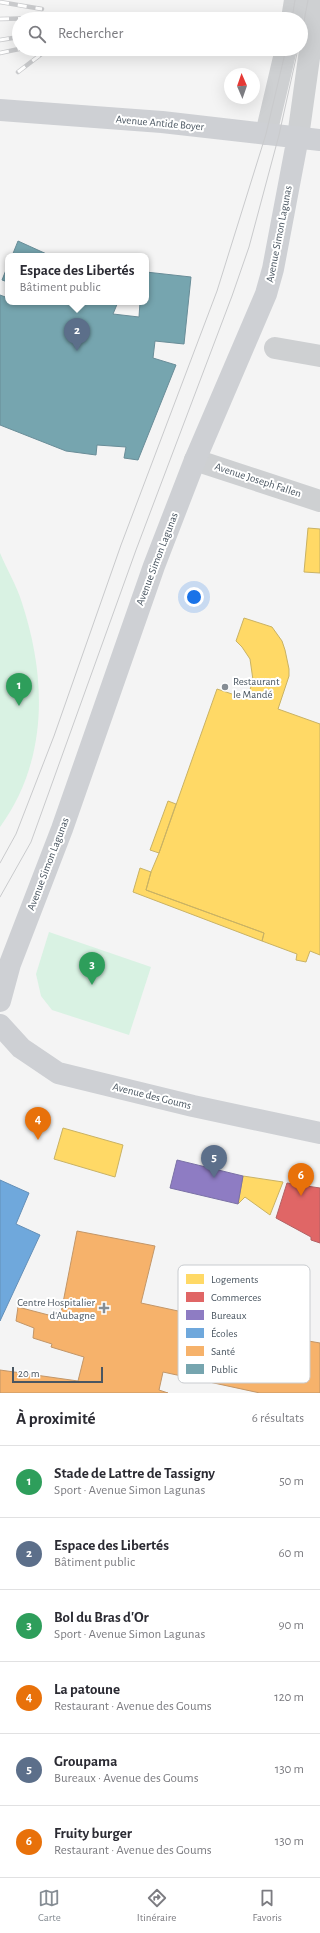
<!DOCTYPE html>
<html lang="fr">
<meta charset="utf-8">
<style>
:root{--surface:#fff;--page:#f7f7f7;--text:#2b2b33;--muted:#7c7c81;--line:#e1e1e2;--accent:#868d94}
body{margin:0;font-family:"Alegreya Sans",sans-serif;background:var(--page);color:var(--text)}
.compass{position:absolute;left:224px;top:68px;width:36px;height:36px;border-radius:50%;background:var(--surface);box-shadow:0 4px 16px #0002;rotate:358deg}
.scale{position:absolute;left:12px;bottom:10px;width:91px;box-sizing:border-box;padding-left:4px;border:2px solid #4a5661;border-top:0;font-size:11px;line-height:14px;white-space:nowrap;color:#4a5661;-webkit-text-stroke:3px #fff;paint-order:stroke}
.you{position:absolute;left:194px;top:597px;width:14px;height:14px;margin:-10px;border:3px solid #fff;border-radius:50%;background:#1a73e8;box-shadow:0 0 0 6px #1a73e833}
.badge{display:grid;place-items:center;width:26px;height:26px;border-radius:50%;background:var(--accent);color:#fff;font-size:13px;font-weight:700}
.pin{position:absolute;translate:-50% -33px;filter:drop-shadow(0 1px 2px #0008)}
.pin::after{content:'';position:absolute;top:21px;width:14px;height:12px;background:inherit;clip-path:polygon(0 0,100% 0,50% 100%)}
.popup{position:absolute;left:5px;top:253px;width:144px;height:52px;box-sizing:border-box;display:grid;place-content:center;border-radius:8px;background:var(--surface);filter:drop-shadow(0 1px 3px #0005);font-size:13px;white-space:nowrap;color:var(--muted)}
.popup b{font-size:15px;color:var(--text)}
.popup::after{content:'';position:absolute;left:50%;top:100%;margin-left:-8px;border:8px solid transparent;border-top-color:var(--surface)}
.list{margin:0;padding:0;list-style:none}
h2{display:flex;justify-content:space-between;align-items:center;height:52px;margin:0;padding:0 16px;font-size:17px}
h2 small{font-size:13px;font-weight:400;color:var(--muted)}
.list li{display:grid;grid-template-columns:26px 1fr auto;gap:12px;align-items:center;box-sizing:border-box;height:72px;padding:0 16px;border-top:1px solid var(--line)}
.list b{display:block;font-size:15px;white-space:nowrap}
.list p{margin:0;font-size:13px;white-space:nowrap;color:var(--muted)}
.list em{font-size:13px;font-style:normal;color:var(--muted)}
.icon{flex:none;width:22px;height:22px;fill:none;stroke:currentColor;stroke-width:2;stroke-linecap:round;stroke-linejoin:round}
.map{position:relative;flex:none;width:320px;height:1393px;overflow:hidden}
.search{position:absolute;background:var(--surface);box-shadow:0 4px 16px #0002;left:12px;right:12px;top:12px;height:44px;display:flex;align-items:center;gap:10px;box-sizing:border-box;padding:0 14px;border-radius:22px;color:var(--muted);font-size:15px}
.sheet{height:484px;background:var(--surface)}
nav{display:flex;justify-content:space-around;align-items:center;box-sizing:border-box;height:56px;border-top:1px solid var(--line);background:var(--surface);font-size:11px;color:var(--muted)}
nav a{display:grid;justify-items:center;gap:2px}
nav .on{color:var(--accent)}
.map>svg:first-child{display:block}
.green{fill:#d9f2e3}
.homes{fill:#ffd966;stroke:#c9b264}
.shops{fill:#e06666;stroke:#b36164}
.offices{fill:#8e7cc3;stroke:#7a71a6}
.schools{fill:#6fa8dc;stroke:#648fb7}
.health{fill:#f6b26b;stroke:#c29668}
.public{fill:#76a5af;stroke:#698d98}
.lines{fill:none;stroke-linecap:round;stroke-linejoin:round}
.street{stroke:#ced0d2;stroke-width:22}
.secondary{stroke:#ced0d4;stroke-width:22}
.tram{stroke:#c9cacc;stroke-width:1}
.rail-casing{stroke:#c9cacc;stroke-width:4.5}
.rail{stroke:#fff;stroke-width:3;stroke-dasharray:9;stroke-linecap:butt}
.poi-dot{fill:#868d94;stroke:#fff;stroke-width:1.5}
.labels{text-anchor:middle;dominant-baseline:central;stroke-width:4;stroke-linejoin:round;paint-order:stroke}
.street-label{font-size:11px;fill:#4a5661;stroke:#fff}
.poi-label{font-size:11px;fill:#4a5661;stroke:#fff;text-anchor:start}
.key{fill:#fff;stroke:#c9ccd0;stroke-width:1}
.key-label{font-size:11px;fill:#4a5661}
</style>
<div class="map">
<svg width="320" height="1393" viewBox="0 0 320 1393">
<rect width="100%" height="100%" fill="#f4f4f4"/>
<path class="green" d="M0,553C7,570 17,586 22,603C47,679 48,761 0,827Z
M49,932L151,967L129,1035L52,1010L41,996L36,974Z"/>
<path class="homes" d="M308,528L320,529V573L304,572Z
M244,618L272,627L282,641L285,650L289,669V676L278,709L320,724V955L310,951L306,962L296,960L297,954L262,941L264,933L146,890L151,872L159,853L217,689L247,699L253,680L250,659L242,647L236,641Z
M168,801L176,804L159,853L150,850Z
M140,868L151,872L146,890L264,933L262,941L133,892Z
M63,1128L123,1145L115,1177L54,1159Z
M243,1176L283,1182L270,1215L245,1197L238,1204Z
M286,1293L298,1298L293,1312L282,1306Z
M282,1306L296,1312L292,1323L279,1317Z"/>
<path class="shops" d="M287,1183L320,1188V1243L311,1240V1237L276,1218Z"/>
<path class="offices" d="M177,1160L243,1176L238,1204L170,1188Z"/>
<path class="schools" d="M0,1180L29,1193L16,1224L40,1235L0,1321Z"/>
<path class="health" d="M77,1231L155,1246L141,1303L271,1331L272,1328L297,1339L320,1343V1393H260L163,1372L159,1390L168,1393H0V1370L78,1381L84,1357L51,1347L52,1344L33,1338L34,1328L16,1321L18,1307L60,1318Z"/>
<path class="public" d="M18,241L51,256H12Z
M8,265V282L2,280Z
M146,272L191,277L184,344L155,341L153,358L176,365L138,460L124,458L126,447L97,445L96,455L66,451L0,425V295L8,298V302H118L113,314L139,317L140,302H146Z"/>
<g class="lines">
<path class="street" d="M292,19L295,0
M266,134L286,49
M298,137L317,0
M275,348L320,356
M195,460L320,501"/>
<path class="secondary" d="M0,110L162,122L320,140
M0,1001L10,964L62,829L154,566L195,460L266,294L273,269L298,137
M0,1025L21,1048L58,1073L193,1106L320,1133"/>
<path class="tram" d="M292,19L295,0
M301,37L308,0
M0,863L16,834L54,736L121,545L217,291L266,134L286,49
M0,897L31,842L136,550L232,296L249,247L279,135L298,49"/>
<defs>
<path id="rail" d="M0,2L42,9
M0,19L42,18
M0,40L19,37
M0,53L19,49
M18,72L48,49"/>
</defs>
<use href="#rail" class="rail-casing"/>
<use href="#rail" class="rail"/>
</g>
<g class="poi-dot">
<circle cx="225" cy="687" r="4"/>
<path d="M102 1302h4v4h4v4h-4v4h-4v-4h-4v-4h4z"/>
</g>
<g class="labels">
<g class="street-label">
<text transform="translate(160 123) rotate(5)">Avenue Antide Boyer</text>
<text transform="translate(279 234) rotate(-79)">Avenue Simon Lagunas</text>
<text transform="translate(258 480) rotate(18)">Avenue Joseph Fallen</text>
<text transform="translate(157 559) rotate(-69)">Avenue Simon Lagunas</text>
<text transform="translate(48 864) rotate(-69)">Avenue Simon Lagunas</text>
<text transform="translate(152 1096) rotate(14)">Avenue des Goums</text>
</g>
<g class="poi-label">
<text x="233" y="681">Restaurant<tspan x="233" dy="13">le Mandé</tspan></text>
<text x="95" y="1302" text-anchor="end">Centre Hospitalier<tspan x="95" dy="13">d'Aubagne</tspan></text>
</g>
</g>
<rect x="178" y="1265" width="132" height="118" rx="6" class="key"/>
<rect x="186" y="1274" width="18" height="10" fill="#ffd966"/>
<rect x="186" y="1292" width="18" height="10" fill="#e06666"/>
<rect x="186" y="1310" width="18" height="10" fill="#8e7cc3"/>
<rect x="186" y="1328" width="18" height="10" fill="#6fa8dc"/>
<rect x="186" y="1346" width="18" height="10" fill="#f6b26b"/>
<rect x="186" y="1364" width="18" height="10" fill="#76a5af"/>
<g class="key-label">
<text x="211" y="1283">Logements</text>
<text x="211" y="1301">Commerces</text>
<text x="211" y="1319">Bureaux</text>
<text x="211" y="1337">Écoles</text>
<text x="211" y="1355">Santé</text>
<text x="211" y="1373">Public</text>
</g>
</svg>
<svg class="compass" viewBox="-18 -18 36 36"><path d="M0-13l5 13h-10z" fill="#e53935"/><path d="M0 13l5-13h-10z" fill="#7c7c81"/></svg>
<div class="scale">20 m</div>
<div class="you"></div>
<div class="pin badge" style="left:19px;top:706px;background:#2e9e5b">1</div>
<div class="pin badge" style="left:77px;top:351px;background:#5c6f8a">2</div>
<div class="popup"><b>Espace des Libertés</b>Bâtiment public</div>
<div class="pin badge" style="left:92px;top:985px;background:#2e9e5b">3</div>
<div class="pin badge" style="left:38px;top:1140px;background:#e8710a">4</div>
<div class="pin badge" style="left:214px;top:1178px;background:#5c6f8a">5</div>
<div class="pin badge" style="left:301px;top:1196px;background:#e8710a">6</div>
<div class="search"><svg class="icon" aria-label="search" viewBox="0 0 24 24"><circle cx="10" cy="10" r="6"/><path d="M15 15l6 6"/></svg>Rechercher</div>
</div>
<section class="sheet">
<h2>À proximité<small>6 résultats</small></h2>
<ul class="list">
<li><span class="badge" style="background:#2e9e5b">1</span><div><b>Stade de Lattre de Tassigny</b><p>Sport · Avenue Simon Lagunas</p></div><em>50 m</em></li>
<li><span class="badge" style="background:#5c6f8a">2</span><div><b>Espace des Libertés</b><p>Bâtiment public</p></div><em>60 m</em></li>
<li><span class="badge" style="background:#2e9e5b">3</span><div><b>Bol du Bras d'Or</b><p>Sport · Avenue Simon Lagunas</p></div><em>90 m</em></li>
<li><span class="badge" style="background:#e8710a">4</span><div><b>La patoune</b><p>Restaurant · Avenue des Goums</p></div><em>120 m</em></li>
<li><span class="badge" style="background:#5c6f8a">5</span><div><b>Groupama</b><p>Bureaux · Avenue des Goums</p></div><em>130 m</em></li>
<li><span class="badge" style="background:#e8710a">6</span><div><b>Fruity burger</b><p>Restaurant · Avenue des Goums</p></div><em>130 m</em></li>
</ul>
</section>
<nav>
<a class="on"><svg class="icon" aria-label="map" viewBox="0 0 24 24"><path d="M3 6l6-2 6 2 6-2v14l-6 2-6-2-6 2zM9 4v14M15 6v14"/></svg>Carte</a>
<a><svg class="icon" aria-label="directions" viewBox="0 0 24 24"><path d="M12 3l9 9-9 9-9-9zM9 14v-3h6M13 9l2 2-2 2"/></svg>Itinéraire</a>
<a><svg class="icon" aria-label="saved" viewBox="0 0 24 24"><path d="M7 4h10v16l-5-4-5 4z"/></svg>Favoris</a>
</nav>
